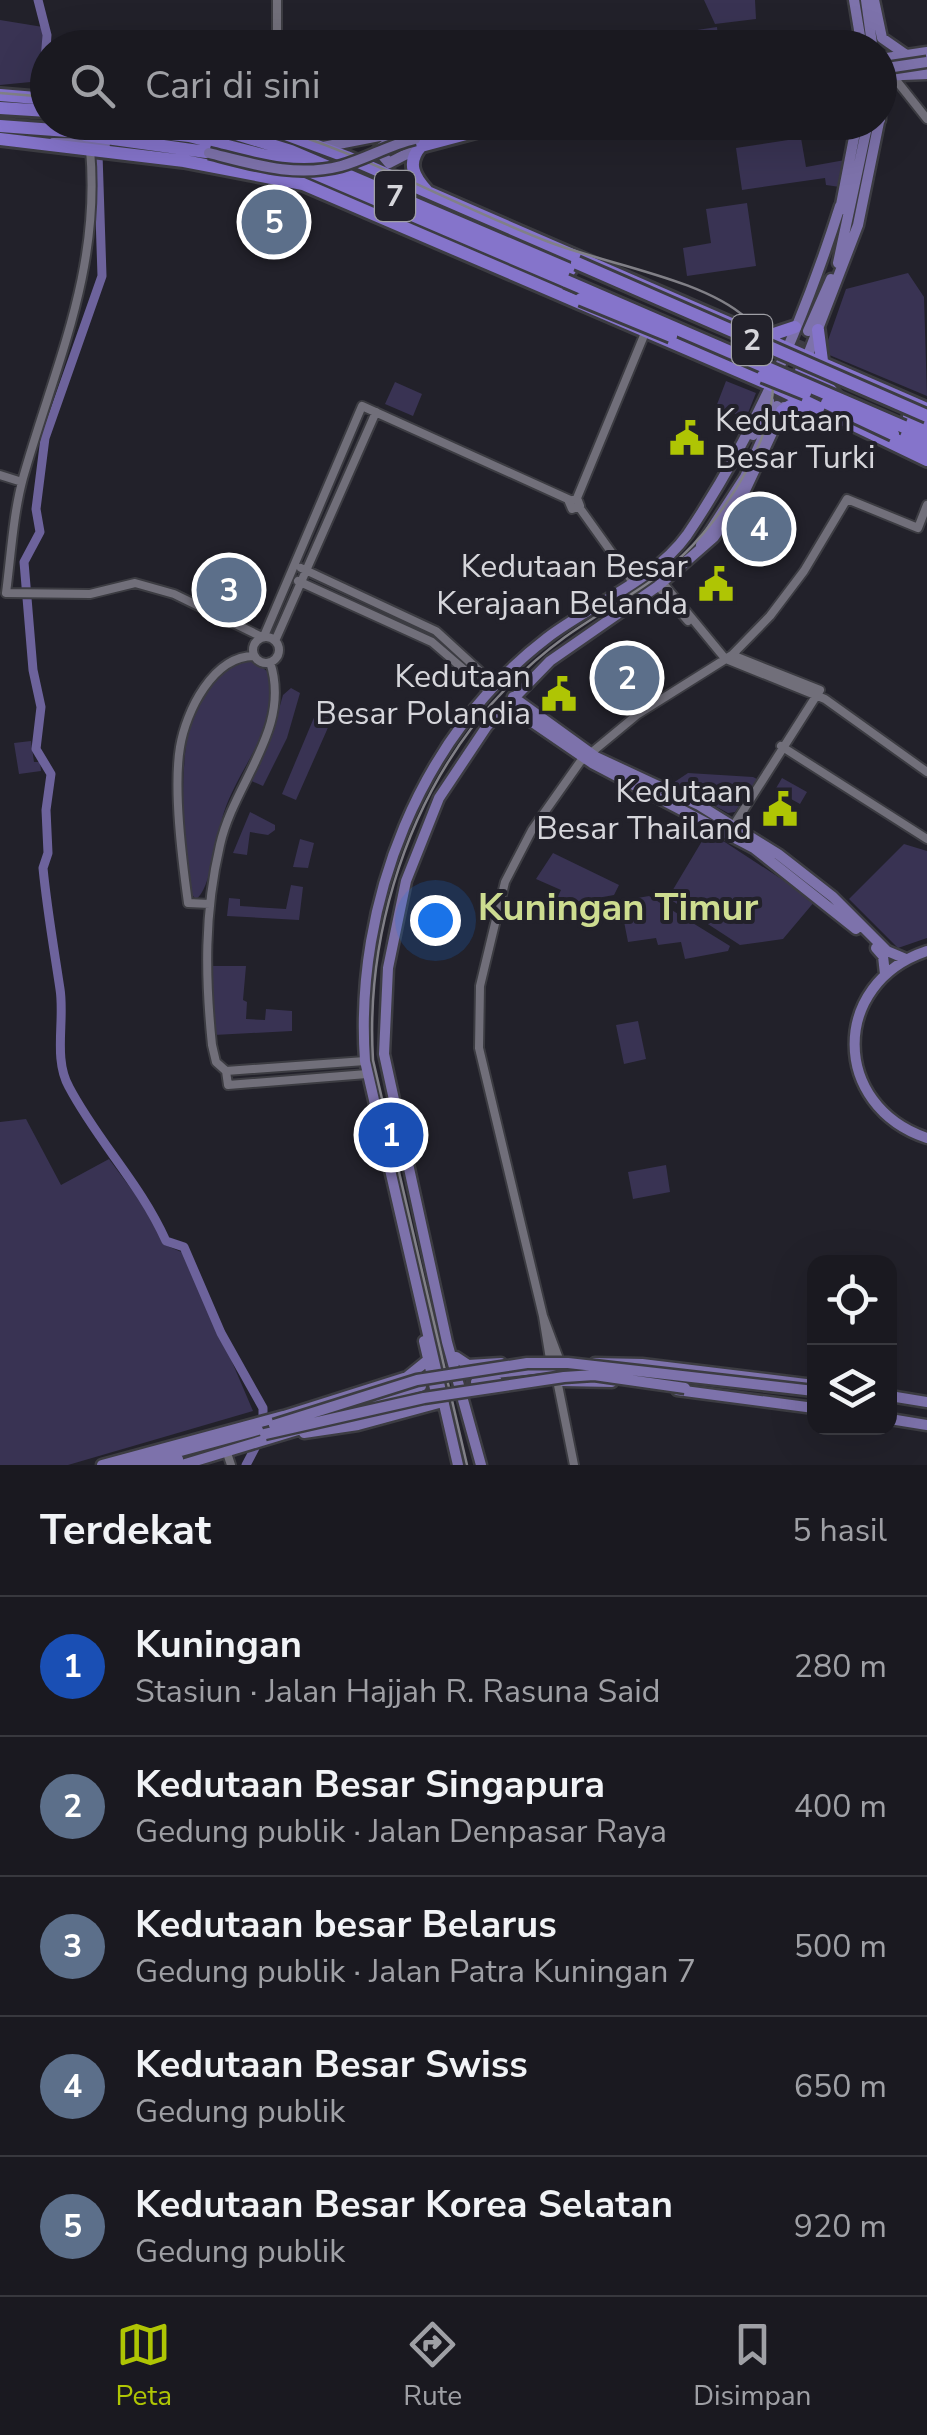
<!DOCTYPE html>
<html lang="id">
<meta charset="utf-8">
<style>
:root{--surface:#1a1920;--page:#232229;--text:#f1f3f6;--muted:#9fa0a5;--line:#38383e;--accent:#afc504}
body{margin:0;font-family:"Nunito Sans",sans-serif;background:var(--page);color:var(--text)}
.controls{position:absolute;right:30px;bottom:30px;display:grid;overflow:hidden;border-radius:20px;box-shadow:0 10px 40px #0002}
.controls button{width:90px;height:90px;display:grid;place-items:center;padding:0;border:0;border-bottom:2px solid var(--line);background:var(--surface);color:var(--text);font:50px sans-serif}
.you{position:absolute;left:435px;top:920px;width:35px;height:35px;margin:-25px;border:8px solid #fff;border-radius:50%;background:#1a73e8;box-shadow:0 0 0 15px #1a73e833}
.badge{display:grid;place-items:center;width:65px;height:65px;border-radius:50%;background:var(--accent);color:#fff;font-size:32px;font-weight:700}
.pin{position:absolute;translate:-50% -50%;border:5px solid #fff;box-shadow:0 2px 10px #0006}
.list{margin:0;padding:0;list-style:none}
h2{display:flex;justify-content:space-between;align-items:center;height:130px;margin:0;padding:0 40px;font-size:42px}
h2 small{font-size:32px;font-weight:400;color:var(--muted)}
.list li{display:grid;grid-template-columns:65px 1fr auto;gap:30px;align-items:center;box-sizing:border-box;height:140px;padding:0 40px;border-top:2px solid var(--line)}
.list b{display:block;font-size:38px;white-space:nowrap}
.list p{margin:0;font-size:32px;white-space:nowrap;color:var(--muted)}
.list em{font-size:32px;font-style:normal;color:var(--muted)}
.icon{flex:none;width:55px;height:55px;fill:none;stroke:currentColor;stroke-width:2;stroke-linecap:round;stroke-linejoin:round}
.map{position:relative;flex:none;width:927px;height:1465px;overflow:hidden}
.search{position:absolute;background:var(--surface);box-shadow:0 10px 40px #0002;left:30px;right:30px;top:30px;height:110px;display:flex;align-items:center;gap:25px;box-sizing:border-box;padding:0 35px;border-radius:55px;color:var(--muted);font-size:38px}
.sheet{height:830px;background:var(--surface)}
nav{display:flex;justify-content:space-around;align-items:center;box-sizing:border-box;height:140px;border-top:2px solid var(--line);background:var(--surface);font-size:28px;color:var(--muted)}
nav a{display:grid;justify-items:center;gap:5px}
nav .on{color:var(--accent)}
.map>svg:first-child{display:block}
.green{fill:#393353}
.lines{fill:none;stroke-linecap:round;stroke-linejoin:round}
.river{stroke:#6d639c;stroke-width:9}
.major-tunnel{stroke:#3d3c45;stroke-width:10;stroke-dasharray:10 5;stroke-linecap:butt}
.minor-casing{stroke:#3c3c42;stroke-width:12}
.major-casing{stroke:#3c3c42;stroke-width:15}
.highway-casing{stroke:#3c3c42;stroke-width:18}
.minor{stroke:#716f7a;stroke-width:8}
.major{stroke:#7d72ab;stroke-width:10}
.highway{stroke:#8574cb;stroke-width:12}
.tram{stroke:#818087;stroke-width:2.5}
.major-bridge-casing{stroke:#3c3c42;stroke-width:15;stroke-linecap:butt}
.highway-bridge-casing{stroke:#3c3c42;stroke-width:18;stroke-linecap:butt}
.major-bridge{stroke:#7d72ab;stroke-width:10}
.highway-bridge{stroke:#8574cb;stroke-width:12}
.labels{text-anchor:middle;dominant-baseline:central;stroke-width:8;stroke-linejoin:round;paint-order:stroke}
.shield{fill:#22212a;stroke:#a0a0a6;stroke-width:2.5}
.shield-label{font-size:30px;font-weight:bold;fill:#d6d6db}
.poi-label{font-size:32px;fill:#d6d6db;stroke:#22212a;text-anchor:end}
.quarter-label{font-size:38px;font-weight:bold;fill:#cddc90;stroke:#22212a}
</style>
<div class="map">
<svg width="927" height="1465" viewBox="0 0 927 1465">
<rect width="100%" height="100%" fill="#22212a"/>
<path class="green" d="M704,0H755L756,19L715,24Z
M0,20L43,27L41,81L0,85Z
M717,27L719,47H625L624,41Z
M427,122L337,138L335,123Z
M801,138L806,167L845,160L840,187L826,185L825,178L742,190L736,148Z
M747,203L756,266L687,276L683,248L711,243L706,209Z
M908,273L924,297L927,396L827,354L826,346L846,289Z
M726,381L756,393L746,418L716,407Z
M395,382L422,394L413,416L385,404Z
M255,661L269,673C281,727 240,764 224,812C218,831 210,892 196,899L188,891C185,829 161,666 255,661Z
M291,688L300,693L287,738L263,786L247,779L271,737L283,695Z
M318,708L334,714L296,800L282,794Z
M31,741L34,762H40L41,771L19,774L14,743Z
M688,773L753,777L757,779L735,812L728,813L673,783Z
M782,778L807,792L800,804L775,790Z
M250,812L275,825V830L268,835L250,832L247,855L233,853Z
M708,831L815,901L783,939L740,945L668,898Z
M300,839L314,843L308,868L293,867Z
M904,844L927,851V938L898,948L849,899Z
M553,853L619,885L614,895L553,906L561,890L536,879Z
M291,885L303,887L299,920L227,916L229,898L240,899V906L286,909Z
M649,896L730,946L728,951L685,959L681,942L658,945L656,938L628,942L620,901Z
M208,966H246L243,1000L247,1002L246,1019L265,1020L266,1009L292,1011V1031L214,1035Z
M638,1021L646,1059L624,1064L616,1025Z
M26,1119L61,1185L109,1159L152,1217L165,1245L186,1254L253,1411L68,1465H0V1122Z
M666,1165L670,1192L633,1199L628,1172Z"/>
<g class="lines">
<path class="river" d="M38,0L47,35L43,87L48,88
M98,154L102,276L45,438L36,509L40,532L24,562L33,670L41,707L36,749L51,774L46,810L48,853L43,868C47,909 54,949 60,989C65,1020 53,1059 69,1087C98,1142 140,1183 166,1241L184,1247L221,1333L263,1408V1421
M246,1465L255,1448"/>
<path class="major-tunnel" d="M777,406L808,331
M422,1393L476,1382"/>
<defs>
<path id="minor" d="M277,48V0
M896,80L927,119
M90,149C101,271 55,365 23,478C13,515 11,555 6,593L90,594L135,583L174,594L262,637
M0,475L22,482
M577,498L569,502L572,509L580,506L577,498L645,333
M579,507L632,581
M301,568L436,631L496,686
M298,581L432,642L490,692
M662,582L723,656
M658,586L688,621
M264,636L362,406L570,500
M253 650a13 13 0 1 1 26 0a13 13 0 1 1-26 0Z
M275,641L376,412
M732,655L820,690
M726,659L825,699L927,772
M781,746L927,839
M734,825L820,690
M210,904L188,903C182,859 173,789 180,747C186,711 213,656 254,656
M226,1071L216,1062L212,1045C205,977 204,913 220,845C234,782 292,729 270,662
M226,1071L228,1085L367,1074
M226,1071L365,1061
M543,1316L550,1359
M559,1359L543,1316L479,1048L480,986L505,882L532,830L580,762L638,714L732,655L770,616L804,571L847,499L918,528L927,505
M557,1380L574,1465
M227,1453L231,1465"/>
<path id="major" d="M854,0L862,48
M866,0L872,44
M874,0L882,38L905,54
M880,59L927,52
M880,76L927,74
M880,89V120
M479,130L518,122
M393,139L378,150L389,163L420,147
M415,139L452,133
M53,143L105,144
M323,147L451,122
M840,210L857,122
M838,263L868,122
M808,331L831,279
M806,360L858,225L879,122
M753,435L769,401
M701,545L745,477L777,406
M513,697L596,757L699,805L778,854L833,897L887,951L906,959
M506,704L592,763L754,848L856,929
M876,948L883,956L885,974
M927,951C830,983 831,1106 927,1138
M424,1341L437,1397
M456,1357L468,1365L501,1363
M595,1363L642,1364L814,1385
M486,1374L553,1367
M563,1381L612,1382
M476,1382L496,1379
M677,1390L814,1408
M890,1396L927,1402
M326,1414L421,1386
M284,1416L407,1377L428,1360
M890,1419L927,1425
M304,1433L358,1425L439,1403
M102,1465L283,1416L295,1418
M129,1465L258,1430
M156,1465L178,1459
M182,1465L311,1426
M458,1465L365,1061C354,903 420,735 547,638C590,605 655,580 687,535C754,436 804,320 840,206
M481,1465L447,1342L384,1054L388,968L406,881L439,798L487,726L550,661L658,586L714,537L742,497L784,407"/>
<path id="highway" d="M0,95L48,99
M0,108L48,111
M67,122L189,136L286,161L566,281
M168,122L217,128L291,151L570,270
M253,122L347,157L927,409
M0,126L95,133
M85,135L206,152
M0,139L184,161L303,184L769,384L927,460
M427,191C414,177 406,163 421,146L485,129
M818,330L822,361
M768,336L795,327
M801,371L828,387L838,399
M782,411L792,405L806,406
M909,417L927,425
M904,427L927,437
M893,434L927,449"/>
</defs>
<use href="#minor" class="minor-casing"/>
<use href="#major" class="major-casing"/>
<use href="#highway" class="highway-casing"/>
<use href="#minor" class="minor"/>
<use href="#major" class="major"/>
<use href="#highway" class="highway"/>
<path class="tram" d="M0,93L48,97
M256,122C358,150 451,204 549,242C605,264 703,279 746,318C816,381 735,505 683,555C648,588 604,609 565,637C531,662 499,693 473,726C402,819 366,943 373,1060L467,1465"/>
<defs>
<path id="major-bridge" d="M880,69L927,62
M209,153C253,164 295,178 341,166C366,159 389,145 415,139
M274,1425L417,1380L527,1363H568L814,1391
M265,1434L424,1398L564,1377L594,1375L685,1388"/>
<path id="highway-bridge" d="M577,263L927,416
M566,281L904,427
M581,299L671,336
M763,376L805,393
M827,403L893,434"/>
</defs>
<use href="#major-bridge" class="major-bridge-casing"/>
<use href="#highway-bridge" class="highway-bridge-casing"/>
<use href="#major-bridge" class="major-bridge"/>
<use href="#highway-bridge" class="highway-bridge"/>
</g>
<defs>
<symbol id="civic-bare" viewBox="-9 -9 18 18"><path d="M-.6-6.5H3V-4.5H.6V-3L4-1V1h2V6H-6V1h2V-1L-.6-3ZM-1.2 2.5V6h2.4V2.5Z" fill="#afc504" stroke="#22212a" stroke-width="2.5" paint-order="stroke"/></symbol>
</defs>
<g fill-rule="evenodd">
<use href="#civic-bare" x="662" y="413" width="50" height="50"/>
<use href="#civic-bare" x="691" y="559" width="50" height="50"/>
<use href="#civic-bare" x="534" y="669" width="50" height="50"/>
<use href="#civic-bare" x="755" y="784" width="50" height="50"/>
</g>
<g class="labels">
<g class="shield">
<rect x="375" y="171" width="40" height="50" rx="8"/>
<rect x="732" y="315" width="40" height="50" rx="8"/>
</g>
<g class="shield-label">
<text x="395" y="196">7</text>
<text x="752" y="340">2</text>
</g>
<g class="poi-label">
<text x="715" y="420" text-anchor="start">Kedutaan<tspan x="715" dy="37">Besar Turki</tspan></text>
<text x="688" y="566">Kedutaan Besar<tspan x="688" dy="37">Kerajaan Belanda</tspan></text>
<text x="531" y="676">Kedutaan<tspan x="531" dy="37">Besar Polandia</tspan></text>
<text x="752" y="791">Kedutaan<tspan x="752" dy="37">Besar Thailand</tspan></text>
</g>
<g class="quarter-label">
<text x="618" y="907">Kuningan Timur</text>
</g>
</g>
</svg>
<div class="controls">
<button><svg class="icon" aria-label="locate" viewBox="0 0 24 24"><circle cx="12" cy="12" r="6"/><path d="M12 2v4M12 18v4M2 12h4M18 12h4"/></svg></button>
<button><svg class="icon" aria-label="layers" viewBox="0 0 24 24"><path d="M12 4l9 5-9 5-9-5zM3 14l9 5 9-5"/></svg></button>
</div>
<div class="you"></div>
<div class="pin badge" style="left:391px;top:1135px;background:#1a4fb4">1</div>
<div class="pin badge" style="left:627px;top:678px;background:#5c6f8a">2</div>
<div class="pin badge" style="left:229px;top:590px;background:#5c6f8a">3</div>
<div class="pin badge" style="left:759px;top:529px;background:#5c6f8a">4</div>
<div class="pin badge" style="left:274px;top:222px;background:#5c6f8a">5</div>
<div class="search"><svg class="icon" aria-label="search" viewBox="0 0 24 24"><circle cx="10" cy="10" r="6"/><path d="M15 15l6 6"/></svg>Cari di sini</div>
</div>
<section class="sheet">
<h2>Terdekat<small>5 hasil</small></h2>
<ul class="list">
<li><span class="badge" style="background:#1a4fb4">1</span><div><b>Kuningan</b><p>Stasiun · Jalan Hajjah R. Rasuna Said</p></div><em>280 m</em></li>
<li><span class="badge" style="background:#5c6f8a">2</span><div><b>Kedutaan Besar Singapura</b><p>Gedung publik · Jalan Denpasar Raya</p></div><em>400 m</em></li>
<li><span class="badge" style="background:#5c6f8a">3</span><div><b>Kedutaan besar Belarus</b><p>Gedung publik · Jalan Patra Kuningan 7</p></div><em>500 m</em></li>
<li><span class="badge" style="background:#5c6f8a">4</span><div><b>Kedutaan Besar Swiss</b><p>Gedung publik</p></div><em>650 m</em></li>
<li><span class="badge" style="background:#5c6f8a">5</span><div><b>Kedutaan Besar Korea Selatan</b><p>Gedung publik</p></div><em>920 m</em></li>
</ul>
</section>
<nav>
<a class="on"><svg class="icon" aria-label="map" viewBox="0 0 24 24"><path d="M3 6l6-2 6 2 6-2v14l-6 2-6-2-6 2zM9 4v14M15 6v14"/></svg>Peta</a>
<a><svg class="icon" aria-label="directions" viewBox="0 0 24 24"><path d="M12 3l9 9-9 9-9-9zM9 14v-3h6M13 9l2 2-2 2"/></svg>Rute</a>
<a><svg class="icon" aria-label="saved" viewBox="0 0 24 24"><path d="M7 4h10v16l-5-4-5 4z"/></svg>Disimpan</a>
</nav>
